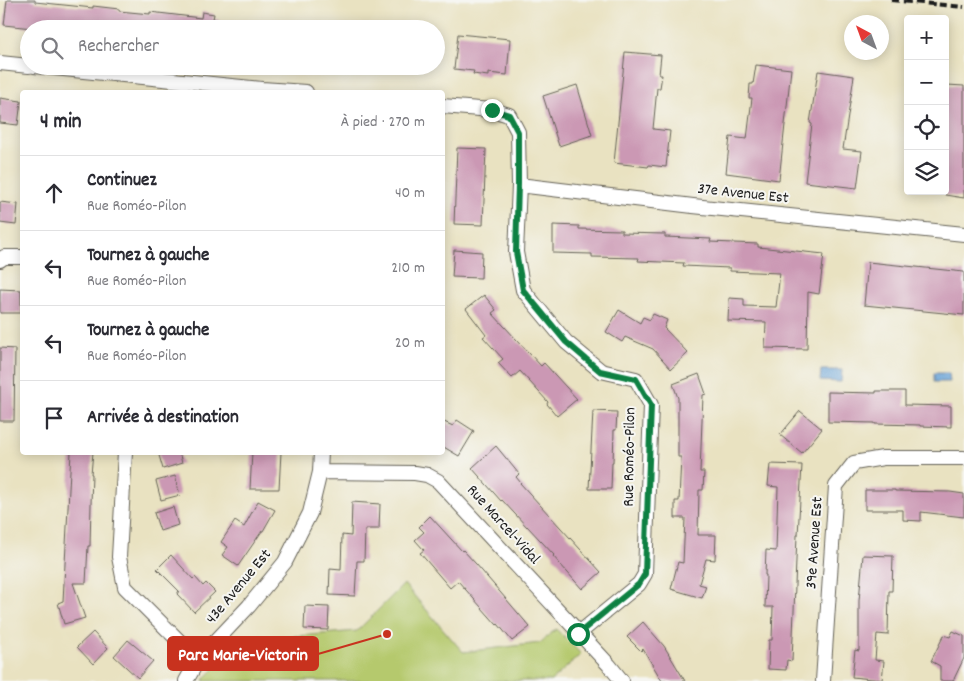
<!DOCTYPE html>
<html lang="fr">
<meta charset="utf-8">
<style>
:root{--surface:#fff;--page:#f2f2f3;--text:#2b2b33;--muted:#7c7c81;--line:#e1e1e2}
body{margin:0;font-family:Dekko,sans-serif;background:var(--page);color:var(--text)}
.controls{position:absolute;right:15px;top:15px;display:grid;overflow:hidden;border-radius:5px;box-shadow:0 2px 12px #0003}
.controls button{width:45px;height:45px;display:grid;place-items:center;padding:0;border:0;border-bottom:1px solid var(--line);background:var(--surface);color:var(--text);font:25px sans-serif}
.compass{position:absolute;left:844px;top:15px;width:45px;height:45px;border-radius:50%;background:var(--surface);box-shadow:0 2px 12px #0003;rotate:319deg}
.stop{position:absolute;width:15px;height:15px;margin:-11px;border:4px solid #0b8043;border-radius:50%;background:#fff}
.stop.end{background:#0b8043;border-color:#fff;box-shadow:0 1px 5px #0008}
.list{margin:0;padding:0;list-style:none}
h2{display:flex;justify-content:space-between;align-items:center;height:65px;margin:0;padding:0 20px;font-size:21px}
h2 small{font-size:16px;font-weight:400;color:var(--muted)}
.list li{display:grid;grid-template-columns:32px 1fr auto;gap:15px;align-items:center;box-sizing:border-box;height:75px;padding:0 20px;border-top:1px solid var(--line)}
.list b{display:block;font-size:19px;white-space:nowrap}
.list p{margin:0;font-size:16px;white-space:nowrap;color:var(--muted)}
.list em{font-size:16px;font-style:normal;color:var(--muted)}
.icon{flex:none;width:28px;height:28px;fill:none;stroke:currentColor;stroke-width:2;stroke-linecap:round;stroke-linejoin:round}
.map{position:relative;flex:none;width:964px;height:681px;overflow:hidden}
.search{position:absolute;background:var(--surface);box-shadow:0 2px 12px #0003;left:20px;top:20px;width:425px;height:55px;display:flex;align-items:center;gap:12px;box-sizing:border-box;padding:0 18px;border-radius:28px;color:var(--muted);font-size:19px}
.panel{position:absolute;background:var(--surface);box-shadow:0 2px 12px #0003;left:20px;top:90px;width:425px;height:365px;border-radius:5px}
.map>svg:first-child{display:block}
.green{fill:#b5c96d;stroke:#687244}
.water{fill:#66a1d6;stroke:#415e79}
.building{fill:#cb98b4}
.lines{fill:none;stroke-linecap:round;stroke-linejoin:round}
.street-casing{stroke:#646156;stroke-width:16}
.street{stroke:#fff;stroke-width:14}
.rail{stroke:#1c1c1c;stroke-width:4;stroke-dasharray:8 4;stroke-linecap:butt}
.route{stroke:#0b8043;stroke-width:6}
.labels{text-anchor:middle;dominant-baseline:central;stroke-width:4;stroke-linejoin:round;paint-order:stroke}
.street-label{font-size:16px;fill:#1c1c1c;stroke:#f6f6f2}
.leader{fill:none;stroke:#c8321e;stroke-width:2}
.callout-dot{fill:#c8321e;stroke:#f6f6f2;stroke-width:2}
.callout{fill:#c8321e;stroke:#c8321e;stroke-width:2}
.callout-label{font-size:18px;text-anchor:middle;font-weight:bold;fill:#fff}
</style>
<div class="map">
<svg width="964" height="681" viewBox="0 0 964 681">
<rect width="100%" height="100%" fill="#f6f6f2"/>
<filter id="ink" filterUnits="userSpaceOnUse"><feTurbulence type="fractalNoise" baseFrequency=".02" numOctaves="2"/><feDisplacementMap in="SourceGraphic" scale="10" xChannelSelector="R" yChannelSelector="G"/><feConvolveMatrix kernelMatrix="1 2 1 2 8 2 1 2 1" color-interpolation-filters="sRGB"/></filter>
<filter id="wash" filterUnits="userSpaceOnUse"><feTurbulence type="fractalNoise" baseFrequency=".0096" numOctaves="4" result="noise"/><feDisplacementMap in="SourceGraphic" scale="20" xChannelSelector="R" yChannelSelector="G"/><feGaussianBlur stdDeviation="1.12" result="paint"/><feColorMatrix in="noise" values="0 0 0 0 0 0 0 0 0 0 0 0 0 0 0 0 0 1.4 0 .05"/><feComposite in="paint" operator="in"/></filter>
<g filter="url(#wash)">
<rect width="100%" height="100%" fill="#e9e2c1"/>
<path class="green" d="M404,584L463,652L540,643L556,629L581,654L551,681H204L206,677L246,637L298,636L357,631Z"/>
<path class="water" d="M821,370H842L841,382L820,381Z
M934,373H949L950,382H934Z"/>
<g id="blocks">
<path class="building" d="M7,0H35V2L93,8V6L119,9V11L150,14V12L201,18L202,12L214,14L213,19L220,20V29H57L32,26V28L4,25Z
M458,34L510,39L507,75L488,73V76L473,74L474,71L454,69Z
M625,52L661,55L659,75H662L660,88H657L653,129L670,131L666,167L649,165L648,167L614,163Z
M756,65L791,69L779,180L726,173L730,137L747,139L752,98H749L750,84H753Z
M818,71L854,76L843,149L862,151L857,188L805,182L812,124L810,123Z
M577,85L592,135L559,146L543,96Z
M947,85L964,86V198L945,195V98Z
M0,98L21,101L18,125L0,123Z
M457,148L486,149L483,225L454,224Z
M0,202L18,204L16,225L0,223Z
M553,225L579,226V229L622,230V233L665,234V237L711,239L710,242L758,244V247L824,254L819,294L808,292L807,349L765,348L766,322L728,321L729,298L744,299V306L776,307L780,273L730,271V268L683,266L684,263L638,261L639,258L592,257V254L553,253Z
M454,250L482,252L481,278L452,277Z
M868,262L964,272V315L864,305Z
M0,289L21,290V313H0Z
M484,295L496,310L492,313L541,366L544,363L577,399L557,416L547,404L548,402L520,371L512,378L498,363L503,359L483,337L486,335L466,309Z
M619,310L640,323L643,317L650,320L653,314L667,320L664,328L688,353L671,369L653,349L625,337L622,342L606,332Z
M0,348L15,349L14,421H0Z
M699,374L706,394L703,395L700,472H704L703,490H699L698,535H716L715,560L706,559L699,584L706,586L702,598L671,589L678,562L683,563L685,518H675V501H679L681,457H678V398L673,384Z
M876,391H905V405L951,406V427L920,426V425L875,424V423L828,422V392L876,393Z
M593,411L617,412L616,430H614L613,462H612L611,489H589Z
M800,411L822,429L802,453L780,435Z
M457,420L474,431L459,456L442,446V421L453,426Z
M496,446L519,474L516,477L521,483H520L601,572L582,589L553,556L554,555L527,526V527L502,500L501,501L472,468Z
M71,452H93L91,474H92L91,504L90,546H88L86,583H73L85,618L64,624L58,603L63,601Z
M158,452H179L182,463L163,469Z
M252,452H281L279,489H250Z
M770,464L802,465L798,535H797L792,661L787,660L786,670L768,669L769,640H772L773,607H765L766,575H765L766,550L776,551L778,487L768,486Z
M175,476L180,495L161,500L156,481Z
M865,490H895V491L950,492L964,494V517L921,512V521L903,520V510H865Z
M258,501L275,510L263,531H262L238,566L222,555L228,547L221,542L235,521L244,527Z
M352,502L380,504L379,529H365L364,561H357L355,596L329,595L330,569L341,570L342,535L351,536Z
M173,507L178,525L160,531L154,513Z
M430,516L462,551L463,550L476,564L530,627L512,641L498,624L497,625L458,581L450,588L420,553L424,550L415,540L424,532L419,527Z
M171,555L193,579L195,577L203,586L206,583L215,592L194,612L177,594L179,591L157,569Z
M863,555L893,556L892,591H889L888,635L877,634L875,660L884,661L882,680L852,677L855,650L859,651V601Z
M305,606L329,607L328,630L304,629Z
M643,622L664,646L685,681H662L643,649L641,651L627,637Z
M953,631L964,636V658L953,681H940V666L931,661L944,635L950,637Z
M93,632L108,648L93,664L77,647Z
M128,640L153,661L138,678L114,656Z"/>
</g>
</g>
<g filter="url(#ink)">
<use href="#blocks" fill-opacity="0" stroke="#646156" stroke-width="1"/>
<g class="lines">
<defs>
<path id="street" d="M0,63L29,66
M34,66L262,89L306,92
M442,106L492,110L509,115L518,132L519,185L516,252L523,290L566,342L601,371L636,379L651,405L645,574L639,584L578,634
M519,185L693,206L964,234
M0,260L4,257H22
M125,452L119,557L125,587L198,660
M320,472L415,473L427,475L438,481L609,665L622,681
M186,681L198,660L249,606L285,562L310,513L320,472L321,452
M823,681L836,486L854,463L883,458H964"/>
</defs>
<use href="#street" class="street-casing"/>
<use href="#street" class="street"/>
<path class="rail" d="M891,0L964,7"/>
</g>
</g>
<g class="lines" filter="url(#ink)">
<path class="route" d="M492,110L509,115L518,132V184L516,252L523,290L566,342L600,371L636,379L651,405L645,574L639,584L578,634"/>
</g>
<g class="labels">
<g class="street-label">
<text transform="translate(743 194) rotate(6)">37e Avenue Est</text>
<text transform="translate(630 457) rotate(-89)">Rue Roméo-Pilon</text>
<text transform="translate(503 525) rotate(48)">Rue Marcel-Vidal</text>
<text transform="translate(815 543) rotate(-86)">39e Avenue Est</text>
<text transform="translate(239 587) rotate(-50)">43e Avenue Est</text>
</g>
</g>
<path class="leader" d="M387 634L318 654"/>
<circle class="callout-dot" cx="387" cy="634" r="5"/>
<rect class="callout" x="168" y="637" width="150" height="33" rx="5"/>
<g class="callout-label">
<text x="243" y="660">Parc Marie-Victorin</text>
</g>
</svg>
<div class="controls">
<button>+</button>
<button>−</button>
<button><svg class="icon" aria-label="locate" viewBox="0 0 24 24"><circle cx="12" cy="12" r="6"/><path d="M12 2v4M12 18v4M2 12h4M18 12h4"/></svg></button>
<button><svg class="icon" aria-label="layers" viewBox="0 0 24 24"><path d="M12 4l9 5-9 5-9-5zM3 14l9 5 9-5"/></svg></button>
</div>
<svg class="compass" viewBox="-18 -18 36 36"><path d="M0-13l5 13h-10z" fill="#e53935"/><path d="M0 13l5-13h-10z" fill="#7c7c81"/></svg>
<div class="stop" style="left:578px;top:634px"></div>
<div class="stop end" style="left:492px;top:110px"></div>
<div class="search"><svg class="icon" aria-label="search" viewBox="0 0 24 24"><circle cx="10" cy="10" r="6"/><path d="M15 15l6 6"/></svg>Rechercher</div>
<section class="panel">
<h2>4 min<small>À pied · 270 m</small></h2>
<ul class="list">
<li><svg class="icon" aria-label="ahead" viewBox="0 0 24 24"><path d="M12 20V5M6 11l6-6 6 6"/></svg><div><b>Continuez</b><p>Rue Roméo-Pilon</p></div><em>40 m</em></li>
<li><svg class="icon" aria-label="left" viewBox="0 0 24 24"><path d="M17 20v-9H6M10 6l-5 5 5 5"/></svg><div><b>Tournez à gauche</b><p>Rue Roméo-Pilon</p></div><em>210 m</em></li>
<li><svg class="icon" aria-label="left" viewBox="0 0 24 24"><path d="M17 20v-9H6M10 6l-5 5 5 5"/></svg><div><b>Tournez à gauche</b><p>Rue Roméo-Pilon</p></div><em>20 m</em></li>
<li><svg class="icon" aria-label="arrive" viewBox="0 0 24 24"><path d="M6 21V4h12l-3 4 3 4H6"/></svg><div><b>Arrivée à destination</b></div></li>
</ul>
</section>
</div>
